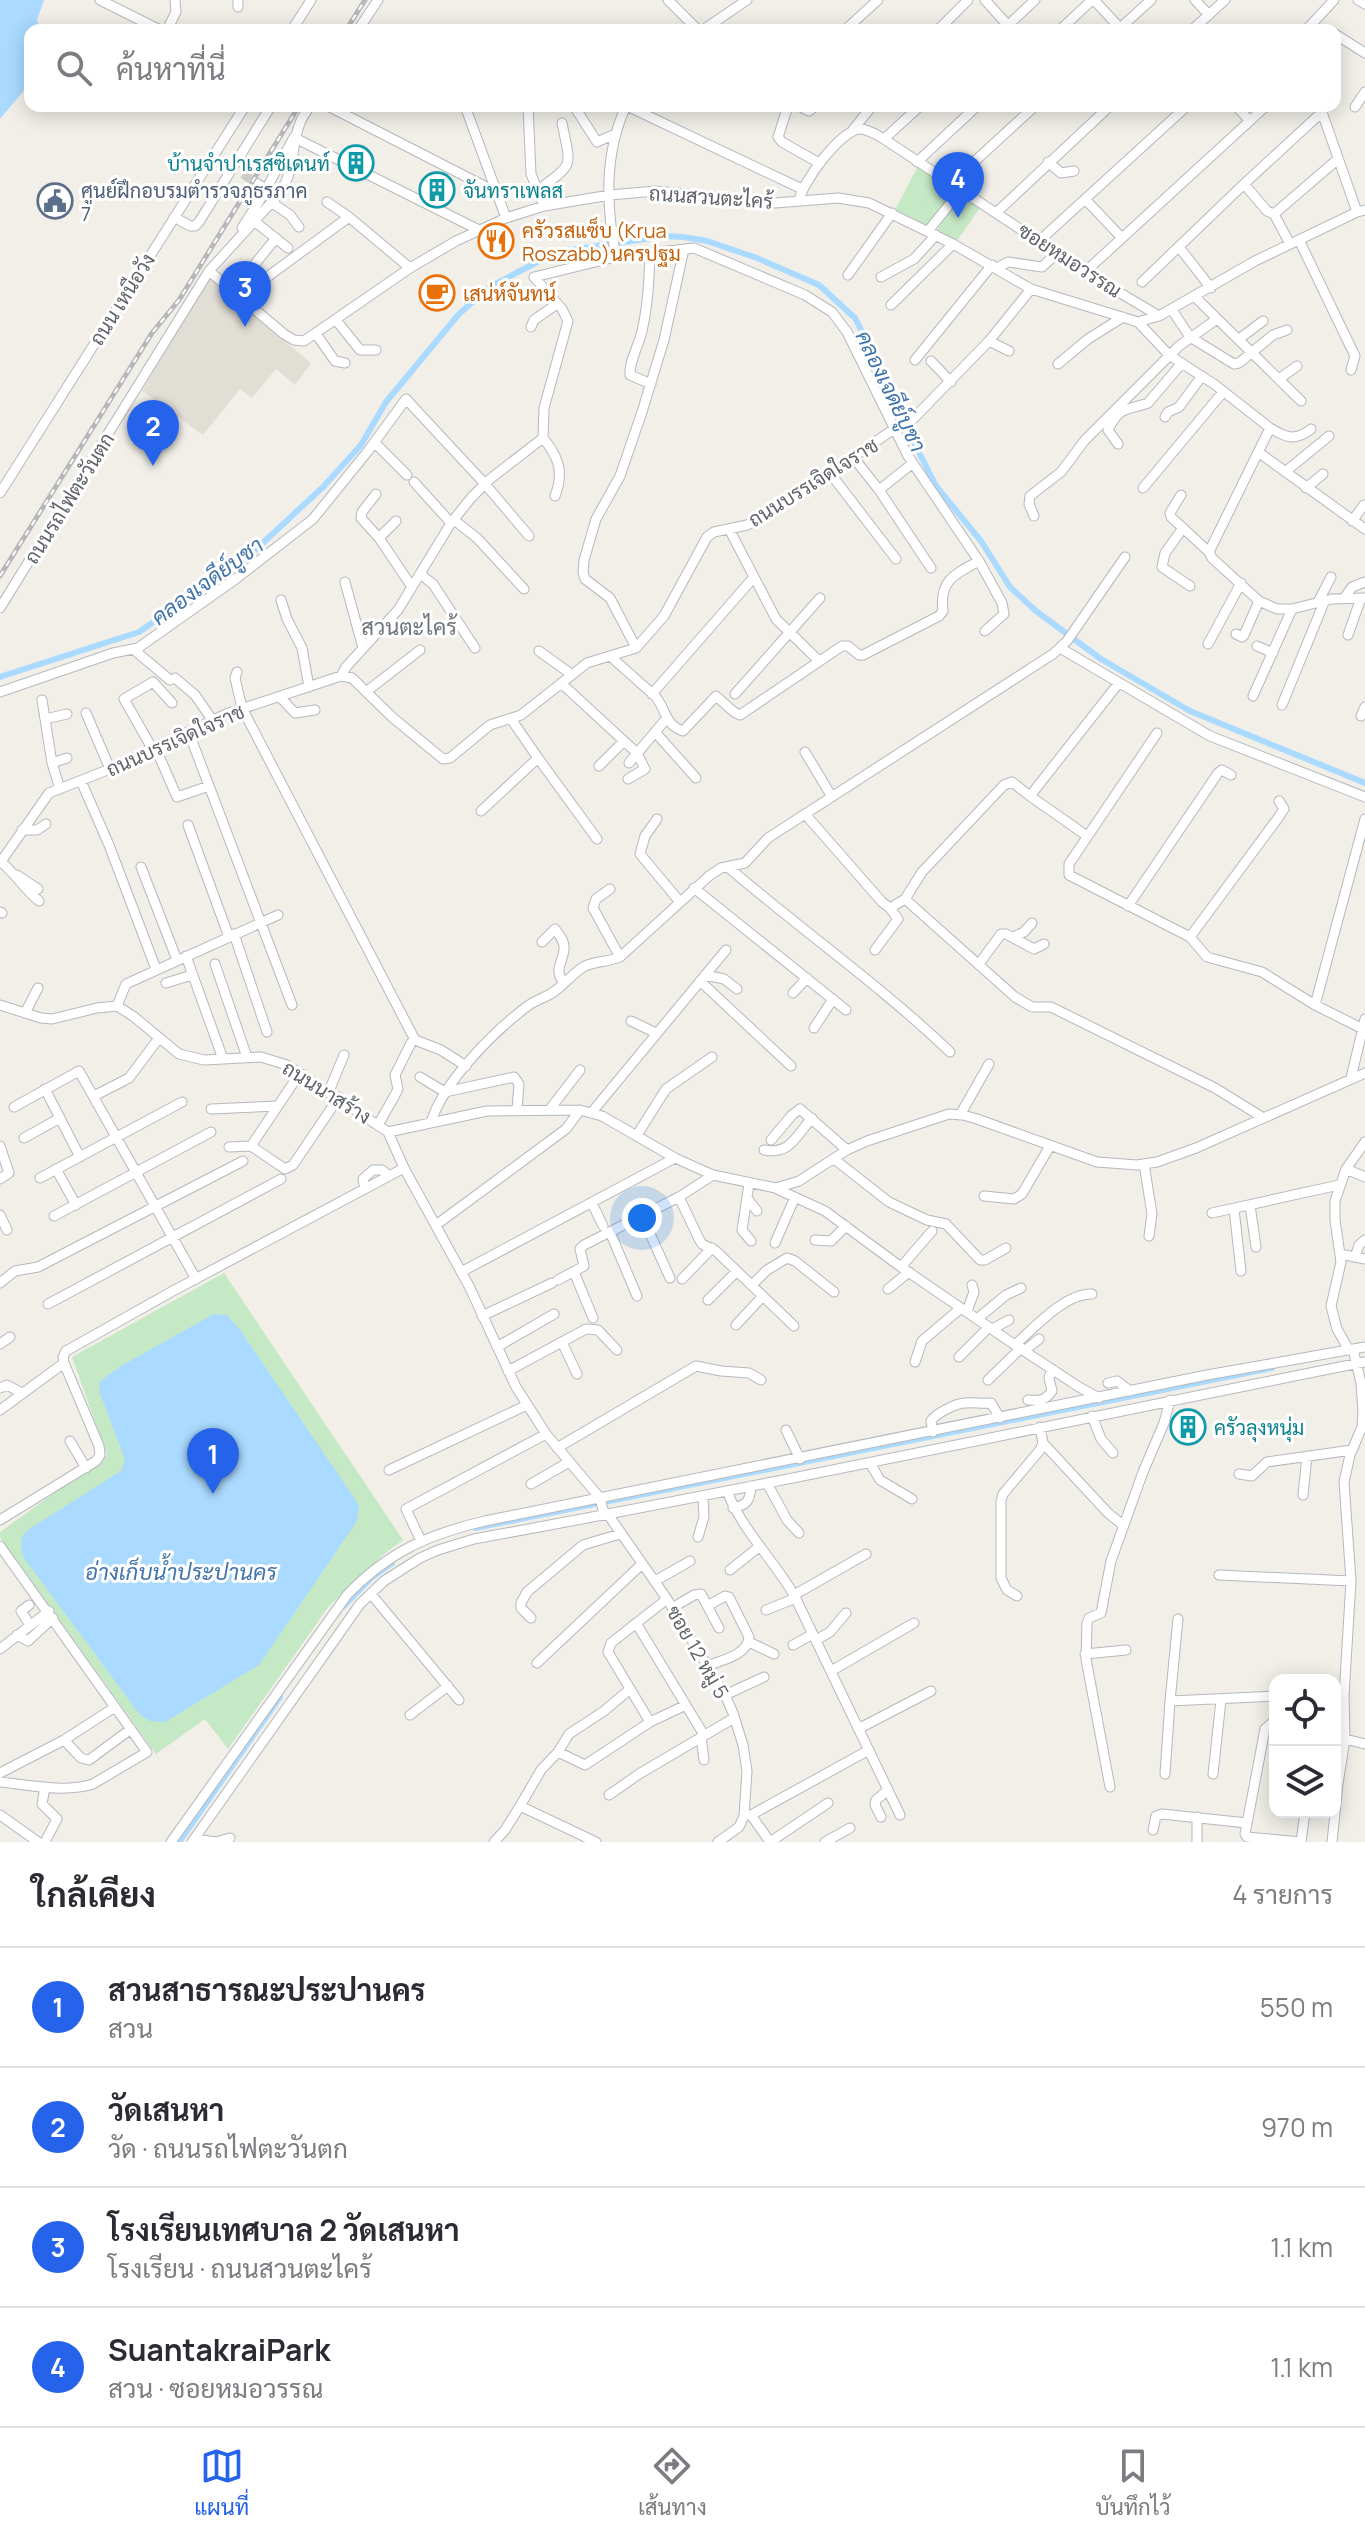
<!DOCTYPE html>
<html lang="th">
<meta charset="utf-8">
<style>
:root{--surface:#fff;--page:#f7f7f7;--text:#2b2b33;--muted:#7c7c81;--line:#e1e1e2;--accent:#2563eb}
body{margin:0;font-family:Manrope,Sarabun,sans-serif;background:var(--page);color:var(--text)}
.controls{position:absolute;right:24px;bottom:24px;display:grid;overflow:hidden;border-radius:16px;box-shadow:0 4px 20px #0003}
.controls button{width:72px;height:72px;display:grid;place-items:center;padding:0;border:0;border-bottom:2px solid var(--line);background:var(--surface);color:var(--text);font:40px sans-serif}
.you{position:absolute;left:642px;top:1218px;width:28px;height:28px;margin:-20px;border:6px solid #fff;border-radius:50%;background:#1a73e8;box-shadow:0 0 0 12px #1a73e833}
.badge{display:grid;place-items:center;width:52px;height:52px;border-radius:50%;background:var(--accent);color:#fff;font-size:26px;font-weight:700}
.pin{position:absolute;translate:-50% -66px;filter:drop-shadow(0 2px 4px #0008)}
.pin::after{content:'';position:absolute;top:42px;width:28px;height:24px;background:inherit;clip-path:polygon(0 0,100% 0,50% 100%)}
.list{margin:0;padding:0;list-style:none}
h2{display:flex;justify-content:space-between;align-items:center;height:104px;margin:0;padding:0 32px;font-size:34px}
h2 small{font-size:26px;font-weight:400;color:var(--muted)}
.list li{display:grid;grid-template-columns:52px 1fr auto;gap:24px;align-items:center;box-sizing:border-box;height:120px;padding:0 32px;border-top:2px solid var(--line)}
.list b{display:block;font-size:30px;white-space:nowrap}
.list p{margin:0;font-size:26px;white-space:nowrap;color:var(--muted)}
.list em{font-size:26px;font-style:normal;color:var(--muted)}
.icon{flex:none;width:44px;height:44px;fill:none;stroke:currentColor;stroke-width:2;stroke-linecap:round;stroke-linejoin:round}
.map{position:relative;flex:none;width:1365px;height:1842px;overflow:hidden}
.search{position:absolute;background:var(--surface);box-shadow:0 4px 20px #0003;left:24px;right:24px;top:24px;height:88px;display:flex;align-items:center;gap:20px;box-sizing:border-box;padding:0 28px;border-radius:16px;color:var(--muted);font-size:30px}
.sheet{height:584px;background:var(--surface)}
nav{display:flex;justify-content:space-around;align-items:center;box-sizing:border-box;height:112px;border-top:2px solid var(--line);background:var(--surface);font-size:22px;color:var(--muted)}
nav a{display:grid;justify-items:center;gap:4px}
nav .on{color:var(--accent)}
.map>svg:first-child{display:block}
.education{fill:#e1ded6}
.park{fill:#c5e8c5}
.water{fill:#aadaff}
.lines{fill:none;stroke-linecap:round;stroke-linejoin:round}
.canal{stroke:#aadaff;stroke-width:6}
.minor-tunnel{stroke:#ccccc8;stroke-width:9;stroke-dasharray:9 4.5;stroke-linecap:butt}
.minor-casing{stroke:#b5b8bc;stroke-width:11}
.minor{stroke:#fff;stroke-width:9}
.rail-casing{stroke:#b6b7b8;stroke-width:5}
.rail{stroke:#fff;stroke-width:2;stroke-dasharray:6;stroke-linecap:butt}
.labels{text-anchor:middle;dominant-baseline:central;stroke-width:6;stroke-linejoin:round;paint-order:stroke}
.culture-label{font-size:20px;fill:#0d838f;stroke:#fff;text-anchor:start}
.service-label{font-size:20px;fill:#4e5e75;stroke:#fff;text-anchor:start}
.street-label{font-size:20px;fill:#5f6368;stroke:#fff}
.food-label{font-size:20px;fill:#c56008;stroke:#fff;text-anchor:start}
.water-label{font-size:22px;font-style:italic;fill:#4174aa;stroke:#fff}
.neighbourhood-label{font-size:22px;fill:#70757a;stroke:#fff}
</style>
<div class="map">
<svg width="1365" height="1842" viewBox="0 0 1365 1842">
<rect width="100%" height="100%" fill="#f1efe8"/>
<path class="education" d="M209,278L311,363L295,385L276,369L252,398L240,389L203,435L142,391Z"/>
<path class="park" d="M919,164L982,205L956,242L937,231L956,195L929,226L895,210Z
M224,1273L403,1540L384,1554L329,1606L228,1749L205,1719L156,1754L0,1537V1532L107,1455L72,1357Z"/>
<path class="water" d="M0,0H44L37,20L41,30H30V83L0,119Z
M214,1314L227,1315L240,1330L359,1505L357,1521L259,1665L165,1722L150,1721L140,1715L22,1555L21,1540L26,1531L121,1471L125,1460L100,1393L99,1382L121,1366Z"/>
<g class="lines">
<path class="canal" d="M0,677L139,632L252,553L323,487L361,445L386,402L459,314L488,288L537,262L570,250L665,236L683,237L707,241L757,258L819,285L855,318L882,371L896,407L936,486L981,541L1010,587L1036,611L1101,659L1190,711L1365,783
M475,1528L1272,1368
M344,1606L372,1577L392,1563
M179,1842L280,1697"/>
<path class="minor-tunnel" d="M243,174L256,183"/>
<defs>
<path id="minor" d="M100,0L160,30
M238,0V7
M668,0L698,30
M985,0L1012,30
M1094,0L1120,28
M1195,0L1209,15
M1358,0L1365,4
M1308,28L1334,0
M167,30L176,12L175,0
M292,30L311,0
M358,30L378,0
M703,30L747,0
M845,30L878,0
M938,30L968,0
M1003,30L1035,0
M1060,30L1092,0
M1118,30L1151,0
M1192,30L1225,0
M1335,34L1365,53
M328,106L496,192
M465,106L506,218
M528,106L531,174L544,206
M574,106L597,142L615,134
M627,106L802,189
M788,106L778,137L782,142L819,163
M799,106L809,111L815,106
M1236,106L1250,121
M1355,107L1365,92
M852,131L872,106
M297,139L479,230
M884,139L920,106
M917,162L977,106
M1048,162L1061,173L1074,171
M256,183L266,189
M951,183L1035,106
M1244,184L1267,211L1274,214L1290,244
M537,191C575,162 571,169 562,123
M1085,199L1122,238
M799,201C802,182 841,130 860,129C868,129 877,135 884,139L1085,272L1159,316
M271,202L290,215L299,227
M327,202L349,217L410,268
M997,212L1110,106
M1274,214L1338,159
M174,217L190,226H195L199,222L271,106
M254,221L288,248
M242,228L263,195L294,137
M928,231L962,189
M1299,240L1355,356L1351,370
M1038,242L1187,106
M1179,247L1211,288
M650,253C649,280 648,305 642,331C639,345 629,361 630,375L651,384
M616,257C606,206 604,154 626,106
M997,268L1008,262L1042,267L1057,253
M209,271L284,334L294,340L304,341L410,268L456,241L506,218L544,206L610,195L656,191L775,203L838,198L869,203L953,244L1031,289L1138,322L1159,316L1255,261L1357,212L1365,210
M1085,272L1266,106
M848,275L892,213
M881,277L914,259L936,235
M1142,282L1244,184L1320,114L1323,115L1357,212
M233,291L276,238
M240,297L349,217
M1195,297L1301,401
M891,305L953,244
M1172,310L1190,337L1234,364L1239,363L1273,335L1287,330
M336,320L360,350H376
M1138,322L1169,355L1214,384L1270,428L1209,552L1212,558L1259,601L1277,609H1292L1332,599L1365,598
M531,327L534,320L557,304
M316,334L335,361L345,363
M1239,339L1263,321
M989,341L1009,351
M915,360L992,265
M931,361L951,382
M1058,364L1088,339L1123,317
M1279,379L1297,366
M1165,417L1168,412L1179,407L1202,376
M1270,428C1285,437 1295,442 1311,429
M543,438C559,457 564,473 555,496
M375,443L407,475
M1118,444L1108,430C1120,405 1127,411 1148,403L1182,363
M1258,452L1365,529
M853,457L879,490L931,568
M1285,472L1329,436
M830,473L896,559
M414,482L451,523
M1143,488L1223,392
M1306,488L1323,474
M879,490L913,463
M0,493L245,106
M376,494L362,512L361,518L379,538
M1181,495L1170,513L1171,517L1209,552
M1034,516L1029,504L1030,496L1061,472L1085,440L1179,346L1217,319
M454,520L477,538L524,589
M396,521L379,538L412,587
M1352,521L1364,505
M1183,528L1165,553L1162,567L1190,586
M729,529L776,619L816,658
M420,574L433,584L475,648
M345,582L363,648
M1345,597L1352,587L1365,582
M281,600L287,619L302,648L309,687
M1318,602L1331,577
M0,608L209,271L280,193C297,165 290,148 300,123C302,117 307,111 310,106
M1236,634L1242,637L1244,635L1259,601
M1348,635L1361,598
M633,642L610,598L585,579L583,572L584,560L596,519L620,476L642,412L664,340L684,249
M1208,644L1241,583
M1257,646L1273,653
M1060,648L1210,736L1365,797
M133,649L170,680
M539,651L571,674
M610,656L656,697C666,710 665,725 683,731L716,696L734,712L740,715L842,646H848L859,655H863L939,616L943,611C939,580 955,574 979,561
M237,672L235,678L242,708L415,1040L441,1050L466,1066
M341,676L346,667L398,610L451,523L471,498L490,479L543,438L544,408L568,321L562,309L534,277L616,257L694,248L805,295L832,312L847,332L908,456L979,561L1002,603L1004,614L985,631
M175,678L195,695L213,721
M561,683L637,753L645,769L628,779
M367,691L420,650
M0,692L113,653L138,648L237,578L313,519L368,451L406,399L485,484L529,536
M652,694L754,577
M735,694L820,598
M1253,696L1292,609
M280,697L295,713L315,710
M42,700L52,763L60,789
M1282,705L1325,600
M86,713L110,769
M1361,716L1365,707
M45,719L67,714
M655,732L696,778
M189,733L292,1005
M1157,733L1069,864V875L1190,937L1207,957L1262,972L1315,1005L1363,1029
M156,749L177,797L209,786
M153,750L124,699L153,682L172,703
M805,752L832,797
M538,758L597,839
M52,763L67,758
M629,763L666,719
M599,766L624,741
M81,781L109,845L156,969
M1030,796L1087,836
M481,811L538,758L511,719
M805,814L882,902L890,908L905,899L922,872L1004,785L1012,782L1030,796L1118,684
M657,819L645,836L640,854L680,902
M188,825L229,937
M22,830H37L46,824
M0,861C15,873 24,889 39,901
M0,863L49,793L110,769L226,714L341,676L352,678L392,717L443,759L450,758L490,725L521,715L587,663L636,648L664,616L707,537L714,532L747,525L767,515L900,425L913,419L989,341L1031,289
M141,867L177,960
M728,867C801,930 880,985 950,1052
M17,875L38,889
M694,888L846,1010
M610,889L596,899L593,908L620,957
M905,899L1015,997L1032,1007H1051L1215,1088L1262,1117
M1128,906L1218,773L1222,770L1231,775
M0,912L2,913
M234,934L267,1032
M1013,937L1024,932L1032,923
M1190,937L1278,818L1284,809L1279,801
M542,942L555,929C559,935 565,941 564,949C563,963 553,970 564,983
M875,950L898,919L890,908
M186,956L223,1059
M215,964L247,1057
M979,964L1001,934H1006L1034,949L1044,944
M705,975L724,979L737,989
M700,981L791,1066
M166,983L192,975
M793,993L807,978
M0,1005L41,1018L52,1019L97,1008L117,1006L133,1016L179,1054L204,1060L261,1057L287,1065L388,1132L404,1168L469,1286L516,1387L546,1434L600,1498L604,1514
M1315,1005L1365,819
M117,1006L126,984L278,915
M25,1013L38,988
M631,1021L656,1033
M814,1028L833,999
M300,1073L251,1146L285,1169L293,1165L339,1097
M420,1077L445,1092L514,1077L519,1084L517,1109
M1351,1078L1365,1019
M45,1089L80,1157
M329,1091L344,1055
M94,1096L129,1078L159,1038
M14,1107L79,1071L196,1279
M211,1109L278,1106
M550,1109L580,1070
M592,1112L726,950
M960,1115L989,1064
M431,1122C444,1081 494,1031 529,1005C538,999 548,997 556,990C566,983 574,972 585,966C596,961 608,962 620,957L709,876L721,868L745,863L768,838L1053,654L1067,641L1125,557
M378,1125L395,1095L398,1089L395,1075L411,1043
M388,1132L487,1111L580,1110L602,1116L675,1158L713,1175L776,1188L799,1181L847,1150L867,1141L949,1114L963,1115L977,1119L1097,1162L1137,1165L1157,1162L1196,1148L1365,1073
M637,1135L666,1089L712,1057
M24,1138L60,1118
M771,1140L792,1115L800,1109L847,1150
M0,1146L9,1173L0,1179
M229,1147L251,1146
M764,1150C790,1155 796,1136 812,1118
M834,1159L889,1202L927,1220L946,1224L980,1260H985L1006,1248
M1144,1164L1152,1214L1149,1236
M56,1169L76,1205
M1346,1169L1365,1177
M40,1178L182,1102
M749,1184L742,1230L751,1241
M365,1189L363,1179L373,1170H382L389,1176
M777,1189L825,1211L901,1267L1015,1345L1079,1387L1099,1398
M984,1196L1014,1199L1022,1194L1050,1146
M679,1197L699,1239L702,1244L716,1251L794,1326
M747,1198L757,1211
M592,1203L603,1226
M1250,1205L1256,1247
M1234,1209L1241,1271
M1212,1213L1339,1185
M0,1215L7,1230
M54,1216L211,1132
M642,1216L670,1278
M436,1225L566,1129L580,1110
M610,1232L637,1296
M815,1240L831,1241L846,1226
M775,1243L795,1197
M1340,1254L1365,1259
M1355,1257L1359,1245L1365,1240
M901,1267L932,1231
M461,1272L675,1158
M574,1272L593,1318
M682,1279L712,1248
M558,1280L584,1266L580,1249L584,1245L679,1197L713,1175
M0,1283L15,1271L38,1267L243,1161
M752,1285L767,1270L787,1258L795,1261L834,1292
M888,1289L909,1272
M708,1300L737,1271
M48,1304L281,1179
M967,1311L974,1292L972,1285
M482,1316L552,1283
M977,1319L1006,1295L1021,1288
M736,1325L763,1296
M992,1329L1009,1320
M562,1342L577,1374
M0,1344L10,1337
M1015,1345C1034,1328 1065,1293 1092,1294
M497,1347L554,1314
M1349,1350L1337,1329L1331,1306L1341,1262L1335,1220V1201L1346,1169L1365,1142
M1024,1351L1039,1339
M959,1357L989,1327
M915,1362L922,1341L961,1308
M508,1371L586,1329L598,1330L617,1350
M988,1380L1021,1348
M1108,1383L1117,1381L1130,1391
M0,1388L7,1385L22,1393
M1028,1400C1039,1401 1045,1401 1052,1391L1049,1378L1052,1369
M0,1410L64,1363
M1092,1416L1101,1439L1113,1453
M786,1430L800,1459
M933,1432L931,1421C935,1414 956,1403 965,1403C973,1402 982,1404 991,1403L1000,1418
M70,1441L86,1468
M1043,1443L1108,1513L1123,1525
M557,1448L696,1366L721,1371L749,1373L761,1380
M870,1463L880,1480L912,1499
M389,1470L527,1405
M1239,1474L1252,1476L1267,1462L1352,1450
M767,1483L787,1520L799,1533
M531,1484L569,1462
M727,1491C742,1530 773,1559 794,1595L900,1815
M1303,1495L1307,1456
M733,1508C747,1505 750,1501 751,1486
M607,1513L667,1599L725,1695L733,1713L743,1745L747,1771L744,1816L739,1827L718,1842
M0,1520L96,1461L100,1455L99,1446L64,1363L63,1357L66,1351L171,1292L404,1168
M698,1537L704,1517L703,1496
M421,1541L406,1509L546,1434
M0,1546L147,1752L93,1784C64,1793 29,1785 0,1782
M730,1570L760,1546
M1219,1575L1351,1581
M655,1581L690,1561
M371,1594L459,1700
M794,1595L866,1554
M1017,1596L1007,1590L1001,1578V1501L1003,1494L1040,1450L1043,1443L1040,1427
M667,1599L611,1643L608,1652L650,1722L686,1705
M29,1605L21,1611L30,1625
M672,1608L694,1595L701,1594L719,1628
M766,1610L796,1598
M531,1618L521,1608V1603L527,1592L583,1545L620,1534
M1178,1619L1170,1701L1275,1696
M636,1623L704,1735
M17,1635L28,1641L53,1618
M816,1640L830,1632L846,1613
M749,1642L774,1654
M793,1645L813,1634
M0,1649L49,1611
M1085,1654L1126,1650
M537,1663L642,1564
M707,1666C722,1660 748,1655 749,1637L729,1597L725,1596L709,1605
M831,1671L914,1623
M725,1695L764,1677
M410,1715L448,1686
M1275,1720L1265,1729L1245,1834L1247,1837L1301,1842L1305,1812
M858,1729L931,1691
M701,1737L704,1760
M1345,1739L1365,1744
M64,1740L115,1707
M558,1752L585,1765L650,1722
M0,1773L64,1740L81,1758L89,1760L131,1729
M1165,1774L1170,1701
M1213,1774L1221,1700
M45,1787L42,1804L57,1819L45,1842
M1110,1787L1086,1659L1087,1623L1089,1618L1101,1613L1111,1561L1143,1472L1164,1423L1170,1400
M609,1795L639,1774L734,1718
M520,1806L541,1770L558,1752L569,1734L604,1711L630,1689
M0,1815L38,1842
M747,1815H751L770,1842
M751,1815L869,1750
M881,1817L875,1805L876,1800L888,1790
M1153,1830L1156,1816L1162,1814L1247,1823
M194,1839L216,1842L230,1838
M171,1842L347,1595C388,1552 429,1534 485,1521L1207,1375L1365,1347
M192,1842L360,1604L384,1581L420,1558L438,1550L474,1539C772,1485 1068,1421 1365,1362
M494,1842L505,1830L520,1806L596,1842
M770,1842L828,1803
M825,1842L850,1828
M1197,1842V1817
M1332,1842L1338,1784L1345,1739L1344,1696L1351,1581L1344,1482L1350,1455L1362,1427L1363,1411L1361,1383L1353,1349"/>
</defs>
<use href="#minor" class="minor-casing"/>
<use href="#minor" class="minor"/>
<defs>
<path id="rail" d="M346,30L365,0
M0,576L152,333L179,300L299,106"/>
</defs>
<use href="#rail" class="rail-casing"/>
<use href="#rail" class="rail"/>
</g>
<defs>
<symbol id="building-ring" viewBox="-11 -11 22 22"><circle r="9.5" fill="#fff" stroke="#0f9aa8" stroke-width="1.5"/><path d="M-4-6H4V6H1V3H-1V6H-4ZM-2.5-4.3h1.7v1.8h-1.7ZM.8-4.3h1.7v1.8H.8ZM-2.5-1h1.7V.8h-1.7ZM.8-1h1.7V.8H.8Z" fill="#0f9aa8"/></symbol>
<symbol id="civic-ring" viewBox="-11 -11 22 22"><circle r="9.5" fill="#fff" stroke="#5c6f8a" stroke-width="1.5"/><path d="M-.6-6.5H3V-4.5H.6V-3L4-1V1h2V6H-6V1h2V-1L-.6-3ZM-1.2 2.5V6h2.4V2.5Z" fill="#5c6f8a"/></symbol>
<symbol id="restaurant-ring" viewBox="-11 -11 22 22"><circle r="9.5" fill="#fff" stroke="#e8710a" stroke-width="1.5"/><path d="M-5-6h1v4h1v-4h1v4h1v-4h1v5L-1.5 .5V6h-2V.5L-5-1ZM5-6V6H3V1.5H1.5Q1.5-4 5-6Z" fill="#e8710a"/></symbol>
<symbol id="cafe-ring" viewBox="-11 -11 22 22"><circle r="9.5" fill="#fff" stroke="#e8710a" stroke-width="1.5"/><path d="M-5.5-4.5H6V0H3Q3 3.5 0 3.5H-2.5Q-5.5 3.5-5.5 0ZM3-3.2v2h1.7v-2ZM-6 4.5H4V6H-6Z" fill="#e8710a"/></symbol>
</defs>
<g fill-rule="evenodd">
<use href="#building-ring" x="336" y="143" width="40" height="40"/>
<use href="#building-ring" x="417" y="170" width="40" height="40"/>
<use href="#civic-ring" x="35" y="181" width="40" height="40"/>
<use href="#restaurant-ring" x="476" y="221" width="40" height="40"/>
<use href="#cafe-ring" x="417" y="273" width="40" height="40"/>
<use href="#building-ring" x="1168" y="1407" width="40" height="40"/>
</g>
<g class="labels">
<g class="culture-label">
<text x="330" y="163" text-anchor="end">บ้านจำปาเรสซิเดนท์</text>
<text x="463" y="190">จันทราเพลส</text>
<text x="1214" y="1427">ครัวลุงหนุ่ม</text>
</g>
<g class="service-label">
<text x="81" y="190">ศูนย์ฝึกอบรมตำรวจภูธรภาค<tspan x="81" dy="23">7</tspan></text>
</g>
<g class="street-label">
<text transform="translate(711 197) rotate(4)">ถนนสวนตะไคร้</text>
<text transform="translate(1070 260) rotate(33)">ซอยหมอวรรณ</text>
<text transform="translate(122 299) rotate(-58)">ถนน เหนือวัง</text>
<text transform="translate(813 482) rotate(-32)">ถนนบรรเจิดใจราช</text>
<text transform="translate(69 498) rotate(-58)">ถนนรถไฟตะวันตก</text>
<text transform="translate(175 740) rotate(-24)">ถนนบรรเจิดใจราช</text>
<text transform="translate(327 1092) rotate(32)">ถนนนาสร้าง</text>
<text transform="translate(698 1652) rotate(60)">ซอย 12 หมู่ 5</text>
</g>
<g class="food-label">
<text x="522" y="230">ครัวรสแซ็บ (Krua<tspan x="522" dy="23">Roszabb)นครปฐม</tspan></text>
<text x="463" y="293">เสน่ห์จันทน์</text>
</g>
<g class="water-label">
<text transform="translate(891 391) rotate(64)">คลองเจดีย์บูชา</text>
<text transform="translate(207 581) rotate(-36)">คลองเจดีย์บูชา</text>
<text x="181" y="1572">อ่างเก็บน้ำประปานคร</text>
</g>
<g class="neighbourhood-label">
<text x="409" y="627">สวนตะไคร้</text>
</g>
</g>
</svg>
<div class="controls">
<button><svg class="icon" aria-label="locate" viewBox="0 0 24 24"><circle cx="12" cy="12" r="6"/><path d="M12 2v4M12 18v4M2 12h4M18 12h4"/></svg></button>
<button><svg class="icon" aria-label="layers" viewBox="0 0 24 24"><path d="M12 4l9 5-9 5-9-5zM3 14l9 5 9-5"/></svg></button>
</div>
<div class="you"></div>
<div class="pin badge" style="left:213px;top:1494px">1</div>
<div class="pin badge" style="left:153px;top:466px">2</div>
<div class="pin badge" style="left:245px;top:327px">3</div>
<div class="pin badge" style="left:958px;top:218px">4</div>
<div class="search"><svg class="icon" aria-label="search" viewBox="0 0 24 24"><circle cx="10" cy="10" r="6"/><path d="M15 15l6 6"/></svg>ค้นหาที่นี่</div>
</div>
<section class="sheet">
<h2>ใกล้เคียง<small>4 รายการ</small></h2>
<ul class="list">
<li><span class="badge">1</span><div><b>สวนสาธารณะประปานคร</b><p>สวน</p></div><em>550 m</em></li>
<li><span class="badge">2</span><div><b>วัดเสนหา</b><p>วัด · ถนนรถไฟตะวันตก</p></div><em>970 m</em></li>
<li><span class="badge">3</span><div><b>โรงเรียนเทศบาล 2 วัดเสนหา</b><p>โรงเรียน · ถนนสวนตะไคร้</p></div><em>1.1 km</em></li>
<li><span class="badge">4</span><div><b>SuantakraiPark</b><p>สวน · ซอยหมอวรรณ</p></div><em>1.1 km</em></li>
</ul>
</section>
<nav>
<a class="on"><svg class="icon" aria-label="map" viewBox="0 0 24 24"><path d="M3 6l6-2 6 2 6-2v14l-6 2-6-2-6 2zM9 4v14M15 6v14"/></svg>แผนที่</a>
<a><svg class="icon" aria-label="directions" viewBox="0 0 24 24"><path d="M12 3l9 9-9 9-9-9zM9 14v-3h6M13 9l2 2-2 2"/></svg>เส้นทาง</a>
<a><svg class="icon" aria-label="saved" viewBox="0 0 24 24"><path d="M7 4h10v16l-5-4-5 4z"/></svg>บันทึกไว้</a>
</nav>
